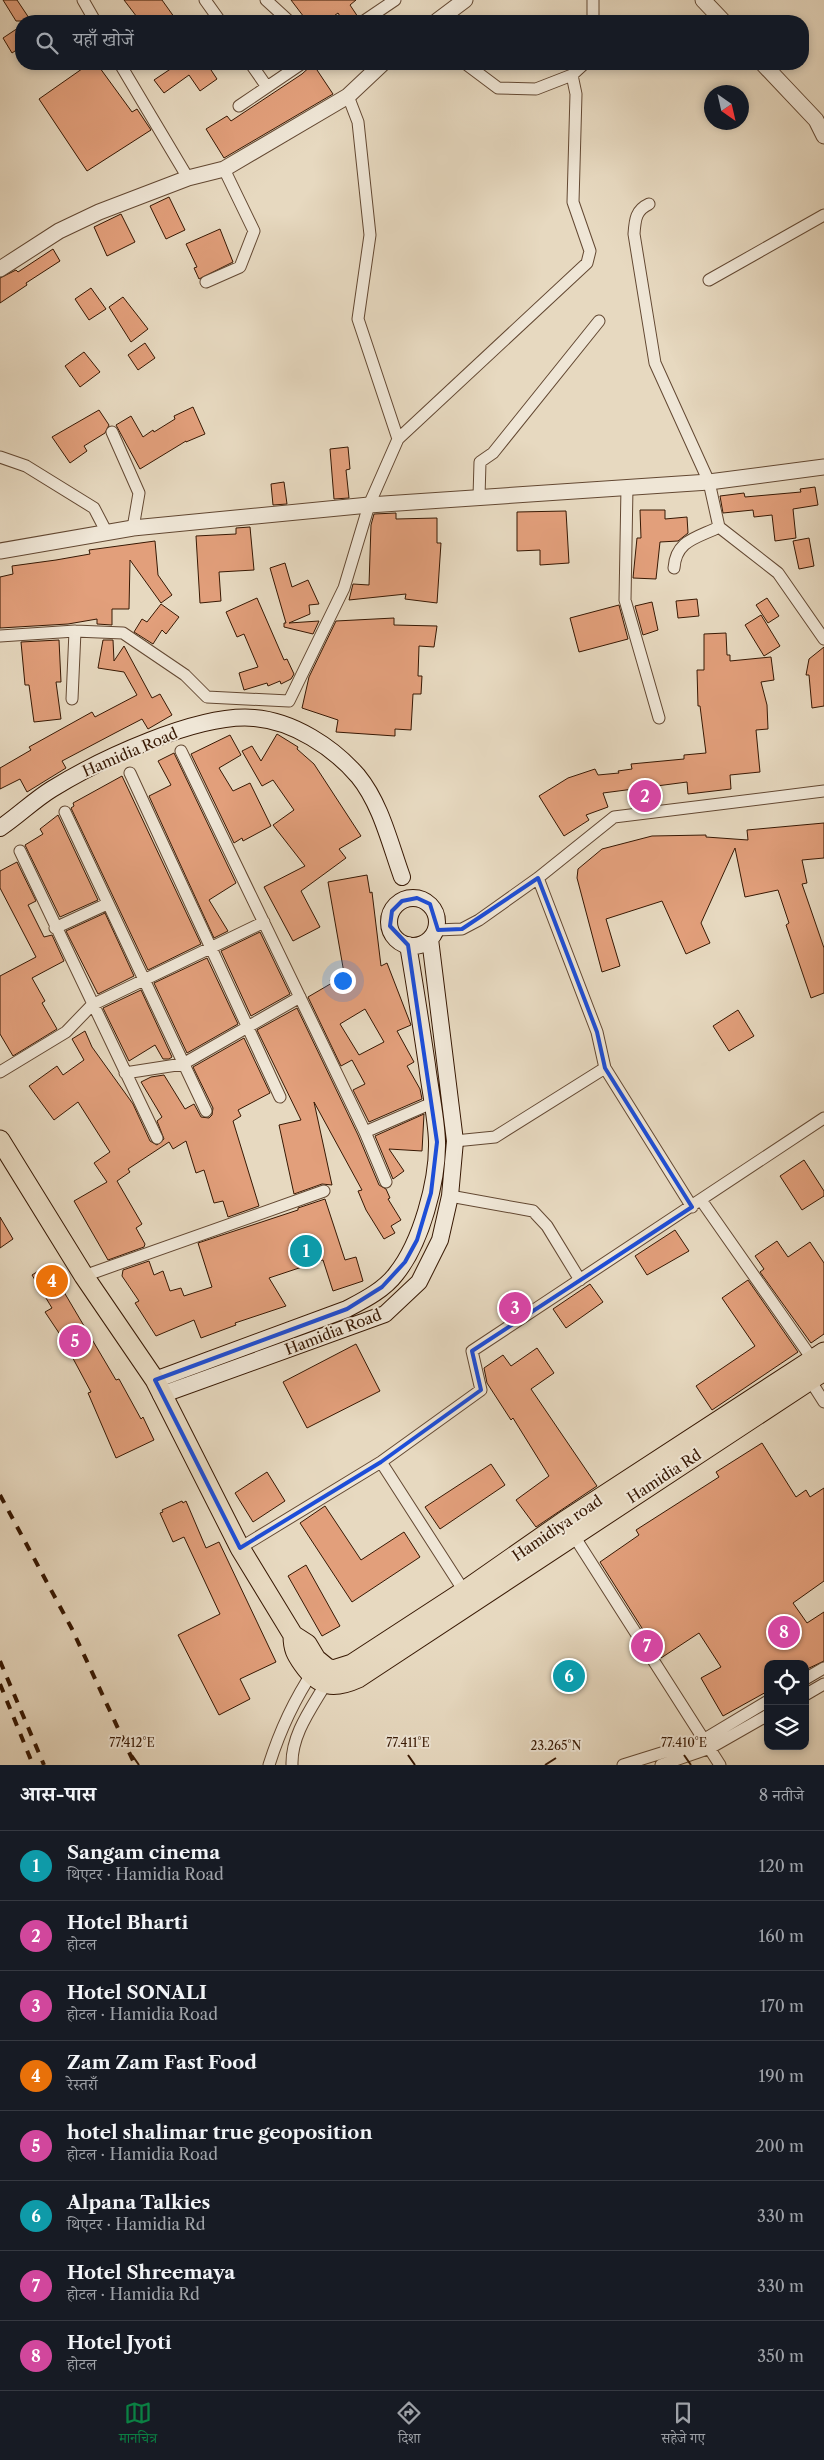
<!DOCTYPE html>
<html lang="hi">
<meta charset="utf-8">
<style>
:root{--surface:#171b24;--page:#20242c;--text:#f1f3f6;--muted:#9ea1a6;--line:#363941;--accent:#0b8043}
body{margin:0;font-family:"Libre Caslon Text","Noto Serif Devanagari",serif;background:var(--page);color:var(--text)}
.controls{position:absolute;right:15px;bottom:15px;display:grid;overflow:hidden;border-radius:10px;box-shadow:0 2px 8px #0003}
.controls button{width:45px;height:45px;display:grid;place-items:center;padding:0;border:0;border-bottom:1px solid var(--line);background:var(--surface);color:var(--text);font:25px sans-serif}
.compass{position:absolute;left:704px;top:85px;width:45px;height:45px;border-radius:50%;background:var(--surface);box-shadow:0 2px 8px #0003;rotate:146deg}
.you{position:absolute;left:342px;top:980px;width:18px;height:18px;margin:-12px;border:4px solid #fff;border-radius:50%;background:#1a73e8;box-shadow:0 0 0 8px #1a73e833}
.badge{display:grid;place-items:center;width:32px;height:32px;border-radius:50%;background:var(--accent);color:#fff;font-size:16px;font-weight:700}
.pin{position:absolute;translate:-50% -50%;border:2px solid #fff;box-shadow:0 1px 5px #0006}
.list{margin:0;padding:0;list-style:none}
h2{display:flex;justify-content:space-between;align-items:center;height:65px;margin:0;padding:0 20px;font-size:21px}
h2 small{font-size:16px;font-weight:400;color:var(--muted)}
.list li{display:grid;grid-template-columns:32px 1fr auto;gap:15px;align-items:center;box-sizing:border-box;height:70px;padding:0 20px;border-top:1px solid var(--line)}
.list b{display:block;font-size:19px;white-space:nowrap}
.list p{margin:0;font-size:16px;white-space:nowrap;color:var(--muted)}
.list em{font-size:16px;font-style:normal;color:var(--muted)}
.icon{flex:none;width:28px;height:28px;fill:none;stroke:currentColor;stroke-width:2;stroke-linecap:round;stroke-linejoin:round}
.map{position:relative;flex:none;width:824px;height:1765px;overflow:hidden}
.search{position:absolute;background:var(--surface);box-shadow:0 2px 8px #0003;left:15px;right:15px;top:15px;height:55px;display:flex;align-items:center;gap:12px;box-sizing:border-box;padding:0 18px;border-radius:20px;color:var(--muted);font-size:19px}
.sheet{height:625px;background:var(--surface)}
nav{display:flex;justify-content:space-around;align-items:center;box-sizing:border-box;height:70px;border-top:1px solid var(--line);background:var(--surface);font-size:14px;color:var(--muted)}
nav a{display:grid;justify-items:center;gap:2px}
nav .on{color:var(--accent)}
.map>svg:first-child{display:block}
.building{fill:#e29f7b;stroke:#371803;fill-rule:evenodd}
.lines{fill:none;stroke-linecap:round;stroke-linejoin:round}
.minor-casing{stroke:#634832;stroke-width:13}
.tertiary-casing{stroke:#634832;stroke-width:17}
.secondary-casing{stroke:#371803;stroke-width:18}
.primary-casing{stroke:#371803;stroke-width:21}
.minor{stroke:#efe6d6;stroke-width:11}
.tertiary{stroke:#efe6d6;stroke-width:15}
.secondary{stroke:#efe6d6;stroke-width:16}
.primary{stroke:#e7d9c0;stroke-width:19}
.rail{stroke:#371803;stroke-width:4;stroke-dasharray:9 9;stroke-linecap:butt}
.marked{fill:none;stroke:#1d4ed8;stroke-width:4;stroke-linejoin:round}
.ticks{fill:none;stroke:#371803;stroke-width:2}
.labels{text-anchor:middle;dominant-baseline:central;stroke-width:4;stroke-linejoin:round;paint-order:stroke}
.street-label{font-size:15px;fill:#371803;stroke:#efe6d6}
.ticks-label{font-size:12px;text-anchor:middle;fill:#371803;stroke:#efe6d6;stroke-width:4;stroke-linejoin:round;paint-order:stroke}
</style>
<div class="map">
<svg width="824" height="1765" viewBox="0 0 824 1765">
<rect width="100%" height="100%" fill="#e7d9c0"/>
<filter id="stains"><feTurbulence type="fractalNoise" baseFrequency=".004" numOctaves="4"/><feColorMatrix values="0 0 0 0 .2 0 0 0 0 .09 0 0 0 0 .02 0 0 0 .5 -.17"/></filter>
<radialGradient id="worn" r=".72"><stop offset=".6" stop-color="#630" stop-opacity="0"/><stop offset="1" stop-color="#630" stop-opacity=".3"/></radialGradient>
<path class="building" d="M3,0H17L31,21H16Z
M124,0H162L177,21H140Z
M291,0H356L350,5L358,17L357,21H343L338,13L327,21H307Z
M21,26V47L12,53L3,38Z
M89,64H97L132,112L137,109L151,130L87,171L39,99Z
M178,64H207L217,79L200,91L189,75L164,93L154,80Z
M313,64L333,94L224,158L206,129L227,116L231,121L302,74Z
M169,197L185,230L166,239L150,206Z
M121,214L135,242L107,256L94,227Z
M220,229L233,262L199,279L194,268L197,267L186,244Z
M53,249L60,261L26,283L27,285L0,303V278L16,270L18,272Z
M91,288L106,309L89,320L75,299Z
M123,297L148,329L131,342L109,307Z
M145,343L155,358L138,370L128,355Z
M84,352L100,372L80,387L65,366Z
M193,407L205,434L186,442V441L140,469L116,425L131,416L143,437L153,430L154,432L175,419L174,416Z
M99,410L109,425L105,433L84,446L87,451L70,463L52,437Z
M348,447L350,469L346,470L349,498L334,499L330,449Z
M284,482L287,504L273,505L271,484Z
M815,487L818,505L793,509L796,538L775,541L772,515L754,517L753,510L723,513L720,496L744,493L745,497L801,492L800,489Z
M640,510H665V519L687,517L688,533L678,541L660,542L656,579L633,578L637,538H641Z
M566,511L569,563L540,565V550L517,551V512Z
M396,513V519L437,518V543H441L437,603L405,599L406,594L349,600L353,584L369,585L371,525L374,514Z
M250,527L254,570L219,572L221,601L200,603L196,536L236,534V528Z
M809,538L814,566L799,569L793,541Z
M155,541L158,575L172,595L161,603L130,560L129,609H112V625L97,624V619L68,624L0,628V577L13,574L12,566L56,560L90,554L89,550Z
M285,563L292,587L308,580L319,604L309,605L310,614L289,623L319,621L313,634L284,627V623H286L270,568Z
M257,598L284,660L287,659L294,674L291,679L281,684L280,681L268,686L267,683L244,690L239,673L258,667L244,634L237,637L226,612Z
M767,598L779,616L768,623L756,605Z
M697,599L699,616L678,618L676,601Z
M652,602L658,630L643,635L635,606Z
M161,604L179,617L166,634L162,630L153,644L134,632L142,619L147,622Z
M619,605L628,639L579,652L570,618Z
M761,615L780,646L764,656L745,625Z
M394,618V625L437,626L434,647L419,646L418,676H422L421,694H413L411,730L395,729V736L336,732L338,720L302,708L309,677L336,621Z
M726,633L727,655H730V661L771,657L774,680L761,682L767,705L768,729L756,730L760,772L730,775L731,789L688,794L687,782L603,793L608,807L586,815L589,820L564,836L539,796L568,778L595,769L598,775L619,773L618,771L632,769L631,764L684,759V755L706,753L700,706H698L697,670H704V634Z
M59,640L61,682H56L61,719L34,722L29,685H25L21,642Z
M103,640H113L114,661L124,646L152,698L160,694L172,715L148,729L142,719L115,733L62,761L66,768L27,792L20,779L0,789V768L31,750L29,747L92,712L95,717L137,695L124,672L98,668Z
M824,647V706L812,708L809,675H806L809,659Z
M277,734L298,747L297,749L314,764L361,836L339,849L346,858L301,891L320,927L293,941L264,887L305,866L273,825L294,810L273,780L262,786L242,751L252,746L261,761Z
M230,735L241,755L219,768L233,791L250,783L271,826L243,841L242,838L234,843L191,754Z
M174,753L236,883L209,900L228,931L214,938L149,796L171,785L158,761Z
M122,776L201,944L148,970L71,808L74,806L73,803Z
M58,815L98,900L60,917L25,845L43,834L40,829Z
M824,823V858L802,860L807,883L802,884L824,948V993L811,998L786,925L789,923L778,890L745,897L735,848L701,923L710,943L686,954L662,901L606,919L620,966L602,972L577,878L578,869L602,849L652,836L706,835V837L748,840L747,830Z
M17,862L36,901L28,905L44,937L52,935L64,961L32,978L45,1001L42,1003L57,1029L13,1056L0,1034V976L36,957L0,888V871Z
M367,875L370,893L372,892L381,966L387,963L411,1025L397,1031L414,1062L407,1066L420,1089L422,1099L369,1122L353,1090L365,1084L352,1060L341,1066L308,997L332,983L330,980L344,973L328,882ZM365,1009L384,1042L359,1055L340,1024Z
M105,913L134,976L98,994L66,931Z
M260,932L290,994L251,1016L221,951Z
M207,958L238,1024L187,1053L154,983Z
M141,990L172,1057L169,1059H163L155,1045L129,1061L103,1008Z
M297,1008L358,1135L379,1185L386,1189L390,1198L388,1199L401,1220L391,1226L395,1233L384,1239L366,1210L358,1191L362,1190L314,1102L332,1185L322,1184L294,1194L279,1125L301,1120L257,1030Z
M738,1010L754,1036L729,1051L713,1026Z
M85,1031L92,1047L133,1104L150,1141L157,1145L164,1139L157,1121L162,1117L141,1082L151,1077L164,1075L185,1109L194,1104L201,1117L209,1118L212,1115L213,1108L193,1067L244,1038L270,1093L238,1110L241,1116L233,1121L259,1206L228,1217L223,1201L214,1203L204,1170L196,1173L186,1141L173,1149L169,1142L128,1169L130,1172L117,1181L142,1224L136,1228L145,1244L144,1247L108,1260L74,1201L107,1182L94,1163L110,1152L78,1102L54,1120L29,1086L57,1066L63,1075L84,1060L72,1039Z
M424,1114L422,1151L389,1149L404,1171L393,1179L375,1136Z
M804,1160L824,1191V1196L802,1210L780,1176Z
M325,1199L345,1260L356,1257L363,1281L333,1291L323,1260L269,1278L286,1306L235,1323L236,1325L201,1338L194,1320L156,1336L135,1303L139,1301L122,1276L123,1270L149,1261L154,1275L163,1271L170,1291L181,1288L184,1296L212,1287L198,1243L298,1210V1208Z
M0,1217L13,1239L0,1248Z
M675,1230L689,1251L647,1275L635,1256Z
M777,1241L788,1257L810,1242L824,1263V1334L811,1343L760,1272L764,1269L755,1256Z
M48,1265L116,1380L119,1379L141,1419L143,1417L154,1440L116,1458L88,1393L91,1392L61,1336L45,1312L52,1308L32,1275Z
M748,1280L798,1352L712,1410L696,1386L755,1346L722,1298Z
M590,1284L603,1302L566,1328L553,1309Z
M356,1344L380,1391L307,1428L283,1382Z
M537,1348L554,1373L531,1389L597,1486L536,1527L516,1500L549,1476L513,1418L511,1420L487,1383L484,1368L503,1355L511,1366Z
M762,1443L796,1497L806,1490L810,1497L824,1488V1581L793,1603L807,1623L824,1612V1661L805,1670V1664H768V1691L723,1716L701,1678L721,1667L699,1633L661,1658L600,1562L639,1535L636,1530L719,1477L716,1472Z
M491,1464L505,1485L440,1529L425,1507Z
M267,1472L285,1501L253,1522L235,1493Z
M182,1501L183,1503L186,1501L206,1548L219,1542L276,1662L240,1679L250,1699L219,1715L178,1635L220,1614L184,1537L173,1542L160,1513L163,1512L162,1510Z
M325,1506L361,1560L404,1532L420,1557L352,1602L300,1523Z
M306,1565L340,1626L322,1636L288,1576Z"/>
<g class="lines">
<defs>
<path id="minor" d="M83,0L95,21
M205,0L220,21
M266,0L289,21
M364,21L395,0
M593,21V0
M120,64L188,178
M251,64L267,87
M466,64L498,88L536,89L572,75L584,64
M348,96L358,122L370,235L358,319L398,439
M239,106L301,64
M649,204C636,210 635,219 634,234L655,363L709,482L719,527L778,573L824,639
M709,280L824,215
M206,282L240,267L254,231L224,169
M112,432L139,493L133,528
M0,457L26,466L94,508L107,533
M627,487L625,600L659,718
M479,497L480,462L493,453L599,321
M674,568C676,540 697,538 719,527
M0,636L75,631L123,633L185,675L207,697L289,701L344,588L369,505L398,439L587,263L590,251L573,202L576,94L572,75
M72,699L75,631
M181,751L365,1132L386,1182
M130,773L280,1097
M65,812L206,1111
M20,851L157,1138
M538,878L597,1032L605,1068L692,1207
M55,928L107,904
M436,930L462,929L479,920L538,878L614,817L824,791
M0,1072L66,1032L92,1005L264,922
M125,1073L183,1064L300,997
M365,1132L432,1103
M455,1141L495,1137L605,1068
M450,1196L533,1211L547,1226L580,1280
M701,1200L815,1363
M84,1276L324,1191
M810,1380L824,1402
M381,1462L464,1591
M574,1536L720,1765
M240,1548L381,1462L481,1390L472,1351L824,1118
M805,1679L824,1668
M805,1695L824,1684
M269,1765C280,1730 294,1700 314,1670
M292,1765C291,1733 314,1705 329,1678
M623,1765L703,1740L768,1701
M661,1765L710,1748L768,1715"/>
<path id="tertiary" d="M703,0L723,21
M437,21L465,0
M763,64L816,120L824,136
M0,269L59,231L99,212L188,178L224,169L348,96L382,64
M0,551L133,528L369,505L709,482L824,467"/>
<path id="secondary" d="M0,828C18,816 34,800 52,789C99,760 198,713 254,718C293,721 333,747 358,776C381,804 390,844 402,877
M389 922a24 24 0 1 1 48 0a24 24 0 1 1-48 0Z
M155,1380L347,1309C364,1300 384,1290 396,1274C421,1243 438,1181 437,1141C436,1116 430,1090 427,1065C421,1025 415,985 408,945
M161,1395L385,1314L419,1282L440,1240L450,1196L455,1141L430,939"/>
<path id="primary" d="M0,1140L84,1276L155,1380L240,1548L293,1635C293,1649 296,1654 303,1664C319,1687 334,1689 358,1678L824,1371
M293,1635L307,1644L316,1659L327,1668L333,1670L352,1664L464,1591L563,1522L824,1352"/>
</defs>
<use href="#minor" class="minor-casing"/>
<use href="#tertiary" class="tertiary-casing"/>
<use href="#secondary" class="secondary-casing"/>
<use href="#primary" class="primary-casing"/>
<use href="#minor" class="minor"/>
<use href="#tertiary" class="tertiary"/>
<use href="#secondary" class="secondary"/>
<use href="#primary" class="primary"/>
<path class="rail" d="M0,1495L72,1629L135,1765
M0,1661L44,1765
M0,1684L33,1765"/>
</g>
<path class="marked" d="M538,878L597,1032L605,1068L692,1207L472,1351L481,1390L381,1462L240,1548L155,1380L347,1309L382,1287L405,1262L417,1240L431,1193L437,1142L408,945L390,926L392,911L402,901L417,898L430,904L438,930L462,929Z"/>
<path class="ticks" d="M132,1755L139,1765M408,1755L415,1765M684,1755L691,1765M545,1765L556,1758"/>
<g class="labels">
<g class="street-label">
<text transform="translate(130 752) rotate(-23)">Hamidia Road</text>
<text transform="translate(333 1332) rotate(-21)">Hamidia Road</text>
<text transform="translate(664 1476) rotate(-33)">Hamidia Rd</text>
<text transform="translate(557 1528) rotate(-34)">Hamidiya road</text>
</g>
</g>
<g class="ticks-label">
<text x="132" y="1747">77.412°E</text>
<text x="408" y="1747">77.411°E</text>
<text x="684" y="1747">77.410°E</text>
<text x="556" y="1750">23.265°N</text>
</g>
<rect width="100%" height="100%" filter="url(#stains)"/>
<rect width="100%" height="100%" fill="url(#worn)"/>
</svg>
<div class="controls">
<button><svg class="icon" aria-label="locate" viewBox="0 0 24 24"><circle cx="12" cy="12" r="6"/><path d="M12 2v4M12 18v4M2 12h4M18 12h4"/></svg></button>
<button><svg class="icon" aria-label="layers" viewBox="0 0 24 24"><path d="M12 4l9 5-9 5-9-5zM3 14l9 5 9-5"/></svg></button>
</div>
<svg class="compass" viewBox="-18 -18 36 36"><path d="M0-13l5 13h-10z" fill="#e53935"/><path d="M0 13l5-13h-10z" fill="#9ea1a6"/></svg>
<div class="you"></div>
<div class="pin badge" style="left:306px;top:1251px;background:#0f9aa8">1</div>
<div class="pin badge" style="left:645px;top:796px;background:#d1479c">2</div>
<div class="pin badge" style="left:515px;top:1308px;background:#d1479c">3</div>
<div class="pin badge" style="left:52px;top:1281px;background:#e8710a">4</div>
<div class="pin badge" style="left:75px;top:1341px;background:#d1479c">5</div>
<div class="pin badge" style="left:569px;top:1676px;background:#0f9aa8">6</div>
<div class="pin badge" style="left:647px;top:1646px;background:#d1479c">7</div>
<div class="pin badge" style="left:784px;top:1632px;background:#d1479c">8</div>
<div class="search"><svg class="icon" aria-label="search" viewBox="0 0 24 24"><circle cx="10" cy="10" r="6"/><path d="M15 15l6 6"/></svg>यहाँ खोजें</div>
</div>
<section class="sheet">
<h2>आस-पास<small>8 नतीजे</small></h2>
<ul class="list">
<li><span class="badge" style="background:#0f9aa8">1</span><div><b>Sangam cinema</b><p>थिएटर · Hamidia Road</p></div><em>120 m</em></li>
<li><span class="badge" style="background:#d1479c">2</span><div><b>Hotel Bharti</b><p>होटल</p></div><em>160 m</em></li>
<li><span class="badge" style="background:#d1479c">3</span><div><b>Hotel SONALI</b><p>होटल · Hamidia Road</p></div><em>170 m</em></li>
<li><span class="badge" style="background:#e8710a">4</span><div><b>Zam Zam Fast Food</b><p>रेस्तराँ</p></div><em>190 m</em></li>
<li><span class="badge" style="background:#d1479c">5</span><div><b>hotel shalimar true geoposition</b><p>होटल · Hamidia Road</p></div><em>200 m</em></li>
<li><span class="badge" style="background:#0f9aa8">6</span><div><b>Alpana Talkies</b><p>थिएटर · Hamidia Rd</p></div><em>330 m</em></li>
<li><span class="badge" style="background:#d1479c">7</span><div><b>Hotel Shreemaya</b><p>होटल · Hamidia Rd</p></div><em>330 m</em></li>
<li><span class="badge" style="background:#d1479c">8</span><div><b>Hotel Jyoti</b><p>होटल</p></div><em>350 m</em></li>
</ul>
</section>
<nav>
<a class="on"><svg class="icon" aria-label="map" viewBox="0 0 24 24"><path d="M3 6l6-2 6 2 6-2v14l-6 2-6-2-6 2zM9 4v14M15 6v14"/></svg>मानचित्र</a>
<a><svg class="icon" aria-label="directions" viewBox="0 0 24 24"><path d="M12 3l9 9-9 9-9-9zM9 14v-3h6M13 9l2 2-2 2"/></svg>दिशा</a>
<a><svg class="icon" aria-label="saved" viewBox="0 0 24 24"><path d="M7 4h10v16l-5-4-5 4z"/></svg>सहेजे गए</a>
</nav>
